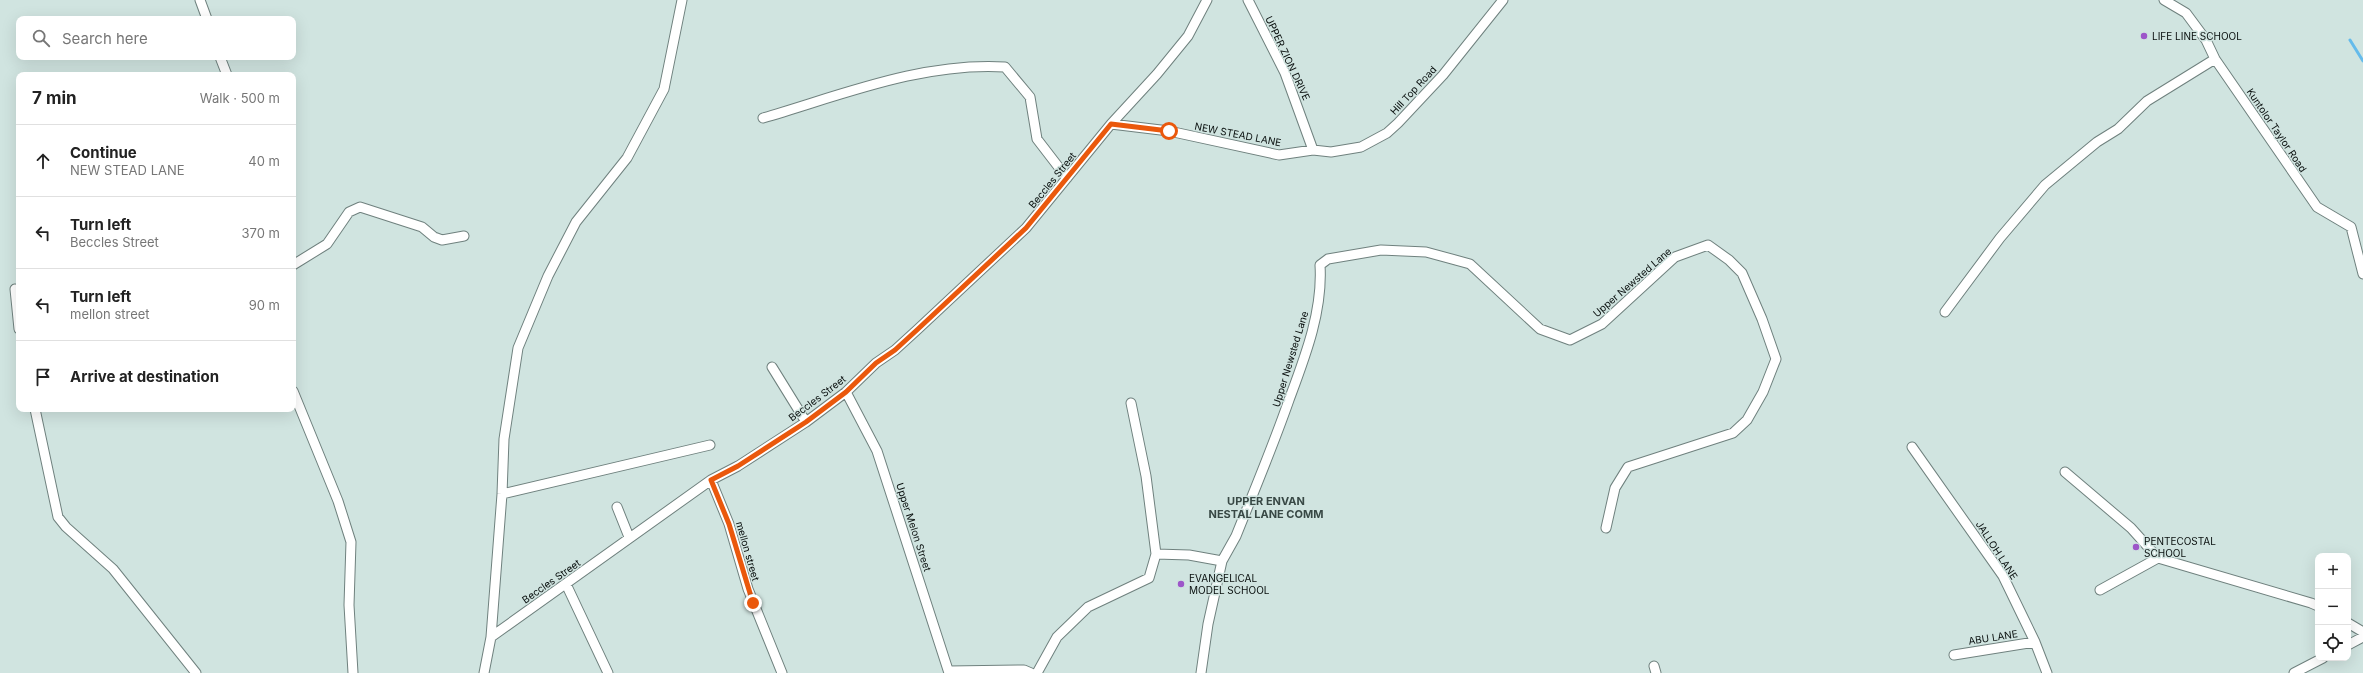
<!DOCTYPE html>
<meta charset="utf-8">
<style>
:root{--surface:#fff;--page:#f2f2f2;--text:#222;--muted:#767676;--line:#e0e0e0}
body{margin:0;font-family:Inter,sans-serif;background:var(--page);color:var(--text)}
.controls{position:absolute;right:12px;bottom:12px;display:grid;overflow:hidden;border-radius:8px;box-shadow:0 4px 16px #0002}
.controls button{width:36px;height:36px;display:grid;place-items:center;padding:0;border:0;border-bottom:1px solid var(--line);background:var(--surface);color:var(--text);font:20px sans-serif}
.stop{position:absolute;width:12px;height:12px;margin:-9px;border:3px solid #ea580c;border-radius:50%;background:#fff}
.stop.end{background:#ea580c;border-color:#fff;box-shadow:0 1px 4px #0008}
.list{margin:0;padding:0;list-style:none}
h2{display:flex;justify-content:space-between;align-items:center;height:52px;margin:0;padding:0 16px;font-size:17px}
h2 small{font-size:13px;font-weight:400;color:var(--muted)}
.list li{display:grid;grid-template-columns:26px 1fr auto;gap:12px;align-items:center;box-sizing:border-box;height:72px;padding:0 16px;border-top:1px solid var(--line)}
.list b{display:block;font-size:15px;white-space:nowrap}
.list p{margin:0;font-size:13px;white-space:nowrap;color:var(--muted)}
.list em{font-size:13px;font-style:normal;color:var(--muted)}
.icon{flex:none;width:22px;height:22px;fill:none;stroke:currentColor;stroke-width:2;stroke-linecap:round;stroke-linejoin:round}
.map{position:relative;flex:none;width:2363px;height:673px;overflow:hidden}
.search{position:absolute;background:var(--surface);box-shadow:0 4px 16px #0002;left:16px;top:16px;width:280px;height:44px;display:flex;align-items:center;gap:10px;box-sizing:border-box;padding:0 14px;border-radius:8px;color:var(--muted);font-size:15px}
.panel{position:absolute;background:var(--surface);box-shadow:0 4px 16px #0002;left:16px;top:72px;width:280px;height:340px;border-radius:8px}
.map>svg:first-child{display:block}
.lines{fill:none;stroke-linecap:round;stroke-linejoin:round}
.stream{stroke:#65bbeb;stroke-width:3}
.minor-casing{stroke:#6f817e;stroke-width:11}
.minor{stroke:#fff;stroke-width:9}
.route{stroke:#ea580c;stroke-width:5}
.poi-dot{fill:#9d56c9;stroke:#d0e4e0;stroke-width:1.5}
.labels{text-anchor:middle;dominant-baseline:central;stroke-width:3;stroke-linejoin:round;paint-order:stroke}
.poi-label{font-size:10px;fill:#080e0d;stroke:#d0e4e0;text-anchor:start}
.street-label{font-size:10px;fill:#080e0d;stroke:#d0e4e0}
.neighbourhood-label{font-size:11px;font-weight:bold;fill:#384845;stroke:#d0e4e0}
</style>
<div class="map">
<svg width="2363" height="673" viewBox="0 0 2363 673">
<rect width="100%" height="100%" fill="#d0e4e0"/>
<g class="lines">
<path class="stream" d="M2350,40L2363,61"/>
<defs>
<path id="minor" d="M200,0L207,19
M1248,0L1285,73L1313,150
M2164,0L2186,13L2206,40L2215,59L2317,207L2351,227L2363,274
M220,57L227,75
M763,118C842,95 922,62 1005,67L1030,97L1037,139L1067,178
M1111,124L1169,131L1279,155L1313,150L1331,152L1361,147L1387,133L1398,123L1443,75L1503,0
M293,265L327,244L349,212L360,207L422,227L434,237L442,240L464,236
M15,289L19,329
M1945,312L2000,238L2045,185L2097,142L2118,129L2147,101L2215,59
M772,367L806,422
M293,391L338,501L351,542L349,605L353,673
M846,392L877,451L949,673
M35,409L58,517L66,527L113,569L196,673
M1912,447L2003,576L2035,642L2047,673
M2065,472L2131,528L2158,558L2100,590
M711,480L729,524L748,589L782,673
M502,494L710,445
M617,507L629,537
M1156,554L1189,555L1222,561
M2158,558L2311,603L2318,606
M566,584L608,673
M2348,623L2363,632
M491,637L502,494L504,439L518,348L548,276L576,222L627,158L664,89L682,0
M2348,645L2363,637
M1954,655L2035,642
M1654,666L1656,673
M949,671L1024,670L1031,673
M484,673L491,637L711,480L738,466L806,422L846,392L876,363L895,350L918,329L1026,228L1111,124L1157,74L1188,36L1207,0
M1037,673L1057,637L1088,607L1149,578L1156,554L1146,476L1131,403
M1201,673L1208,624L1222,561L1236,536C1254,491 1273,446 1289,400C1305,357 1323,311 1320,265L1328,259L1381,250L1426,252L1470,264L1540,329L1570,340L1602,324L1675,257L1708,245L1729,260L1742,273L1762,319L1776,359L1763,392L1747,420L1733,433L1628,467L1615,488L1606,528
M2294,673L2323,658"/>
</defs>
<use href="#minor" class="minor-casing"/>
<use href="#minor" class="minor"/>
</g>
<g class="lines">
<path class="route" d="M753,603L729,524L711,480L738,466L806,422L846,392L876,363L895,350L918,329L1026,228L1111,124L1169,131"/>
</g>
<g class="poi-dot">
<circle cx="2144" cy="36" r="4"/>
<circle cx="2136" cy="547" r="4"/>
<circle cx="1181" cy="584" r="4"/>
</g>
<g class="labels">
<g class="poi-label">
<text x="2152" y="36">LIFE LINE SCHOOL</text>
<text x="2144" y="541">PENTECOSTAL<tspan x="2144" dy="12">SCHOOL</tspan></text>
<text x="1189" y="578">EVANGELICAL<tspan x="1189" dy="12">MODEL SCHOOL</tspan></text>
</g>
<g class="street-label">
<text transform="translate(1288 58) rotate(65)">UPPER ZION DRIVE</text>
<text transform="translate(1413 90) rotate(-47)">Hill Top Road</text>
<text transform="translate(2277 130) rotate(56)">Kuntolor Taylor Road</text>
<text transform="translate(1238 134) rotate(11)">NEW STEAD LANE</text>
<text transform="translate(1052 180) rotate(-51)">Beccles Street</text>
<text transform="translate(1632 282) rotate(-41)">Upper Newsted Lane</text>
<text transform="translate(1290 359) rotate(-73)">Upper Newsted Lane</text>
<text transform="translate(817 398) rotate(-37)">Beccles Street</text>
<text transform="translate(914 527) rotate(72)">Upper Melon Street</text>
<text transform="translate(1997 550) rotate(57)">JALLOH LANE</text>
<text transform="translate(748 551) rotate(74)">mellon street</text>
<text transform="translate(551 581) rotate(-35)">Beccles Street</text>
<text transform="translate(1993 637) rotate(-9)">ABU LANE</text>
</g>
<g class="neighbourhood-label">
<text x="1266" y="501">UPPER ENVAN<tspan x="1266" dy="13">NESTAL LANE COMM</tspan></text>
</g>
</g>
</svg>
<div class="controls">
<button>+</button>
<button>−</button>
<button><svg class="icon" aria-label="locate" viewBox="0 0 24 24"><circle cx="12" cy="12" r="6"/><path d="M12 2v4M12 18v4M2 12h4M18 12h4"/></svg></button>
</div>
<div class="stop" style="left:1169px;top:131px"></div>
<div class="stop end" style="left:753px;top:603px"></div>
<div class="search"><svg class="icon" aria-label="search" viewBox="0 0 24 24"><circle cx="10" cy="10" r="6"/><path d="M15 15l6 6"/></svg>Search here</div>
<section class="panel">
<h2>7 min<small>Walk · 500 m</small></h2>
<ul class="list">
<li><svg class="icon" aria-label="ahead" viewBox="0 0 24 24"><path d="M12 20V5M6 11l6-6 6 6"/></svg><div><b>Continue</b><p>NEW STEAD LANE</p></div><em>40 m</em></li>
<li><svg class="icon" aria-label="left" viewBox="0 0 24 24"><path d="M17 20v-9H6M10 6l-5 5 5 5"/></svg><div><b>Turn left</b><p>Beccles Street</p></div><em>370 m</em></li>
<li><svg class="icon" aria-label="left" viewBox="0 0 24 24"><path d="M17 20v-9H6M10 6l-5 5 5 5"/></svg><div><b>Turn left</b><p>mellon street</p></div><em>90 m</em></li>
<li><svg class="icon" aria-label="arrive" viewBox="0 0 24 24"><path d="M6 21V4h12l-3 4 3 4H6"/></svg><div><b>Arrive at destination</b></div></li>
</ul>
</section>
</div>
